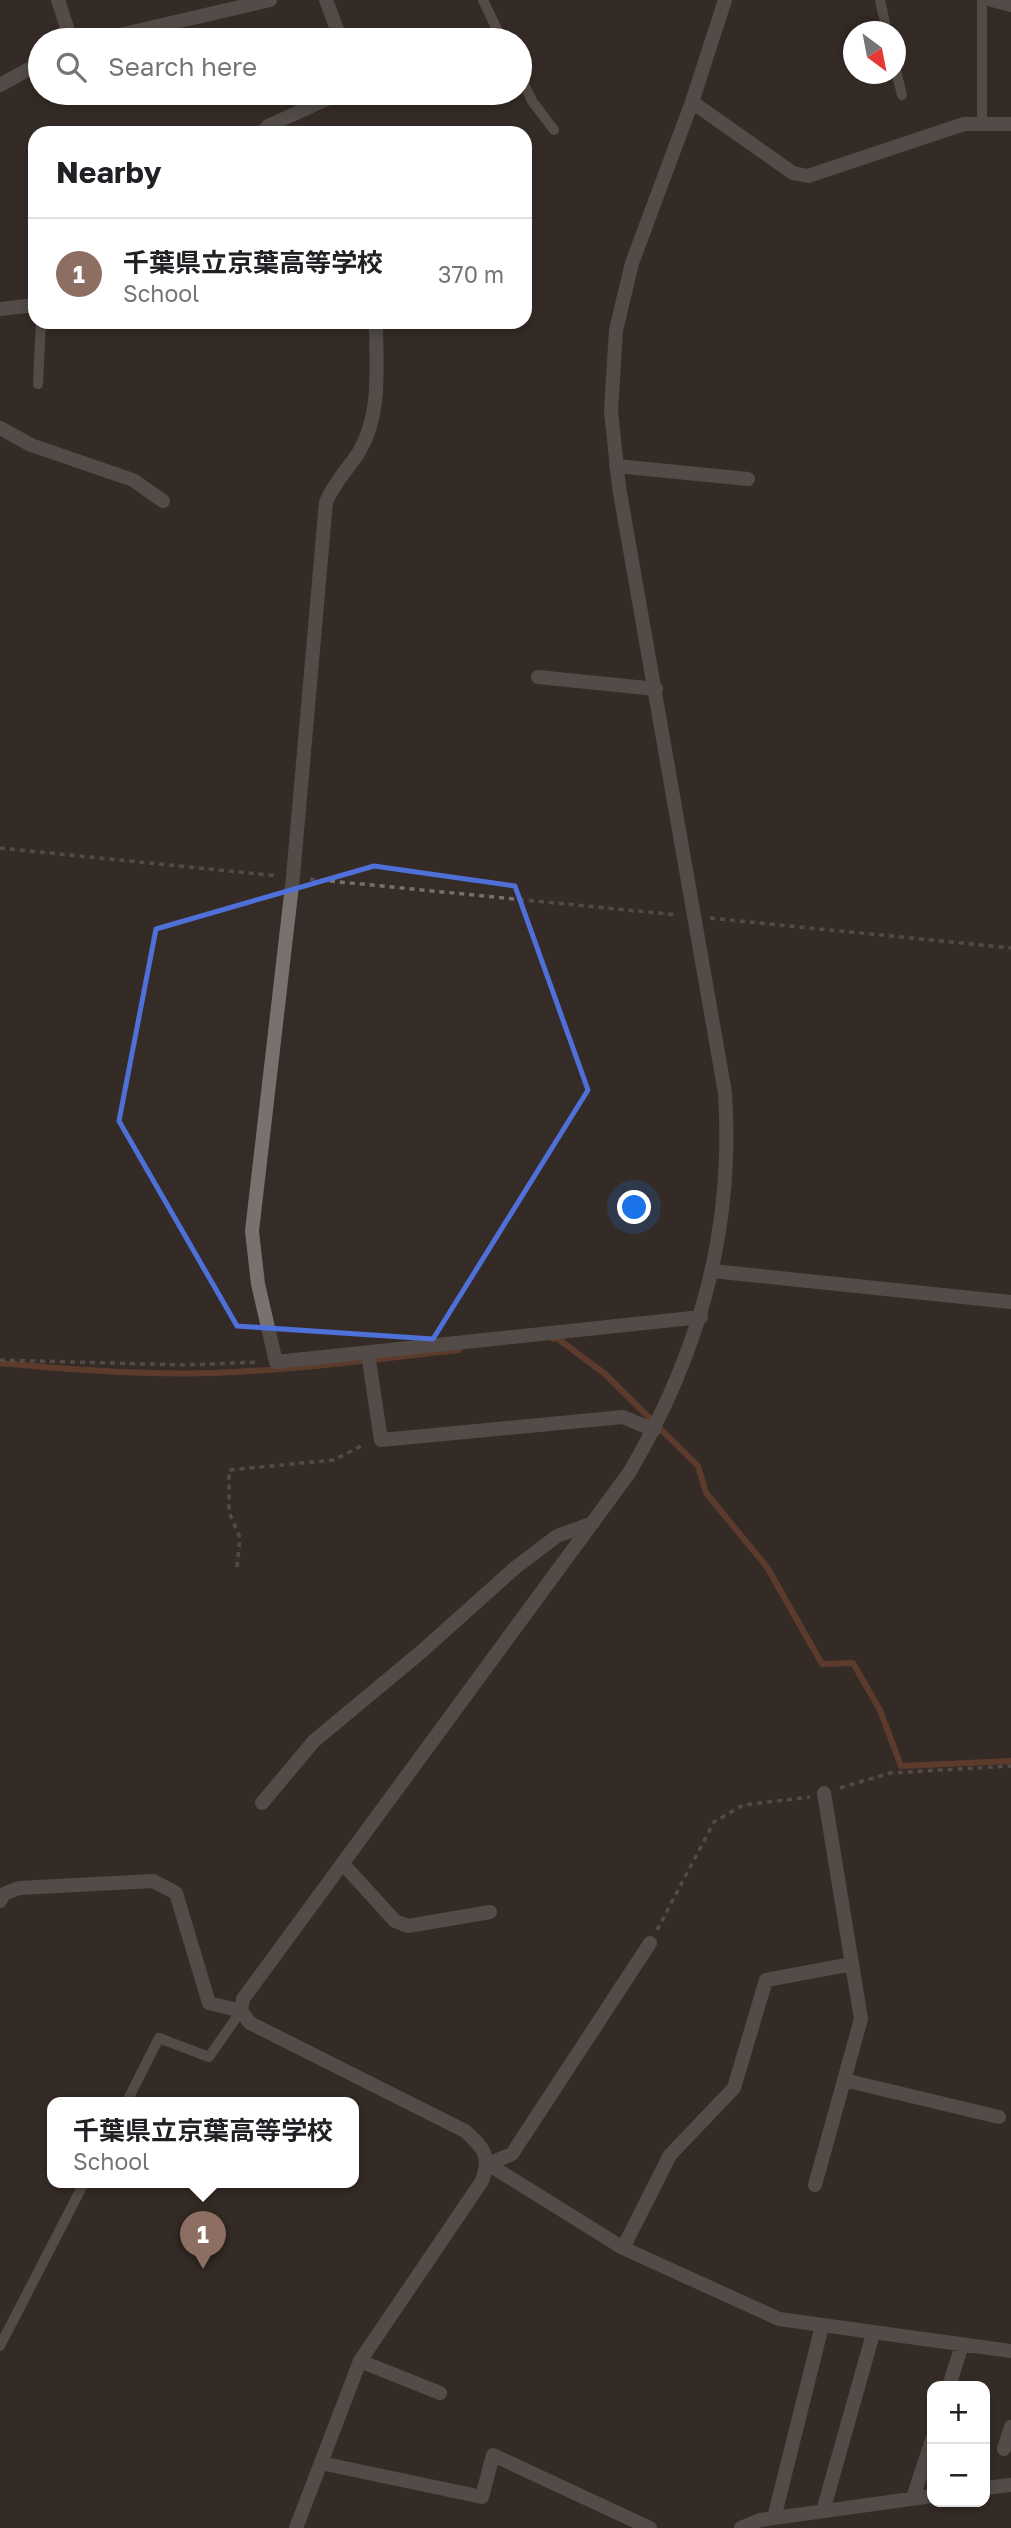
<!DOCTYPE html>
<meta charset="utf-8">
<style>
:root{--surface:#fff;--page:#f2f2f2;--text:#202124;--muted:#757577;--line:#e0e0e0;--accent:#126d83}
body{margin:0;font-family:"Golos Text","Noto Sans JP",sans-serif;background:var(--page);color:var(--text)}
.controls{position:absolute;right:21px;bottom:21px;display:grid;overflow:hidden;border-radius:14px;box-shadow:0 4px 10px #0003}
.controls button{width:63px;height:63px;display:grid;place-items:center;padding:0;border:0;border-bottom:2px solid var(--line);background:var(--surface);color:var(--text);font:35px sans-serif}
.compass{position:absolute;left:843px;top:21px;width:63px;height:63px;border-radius:50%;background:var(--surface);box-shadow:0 4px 10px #0003;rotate:148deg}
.you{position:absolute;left:635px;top:1208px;width:24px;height:24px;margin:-18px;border:5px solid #fff;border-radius:50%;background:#1a73e8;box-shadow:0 0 0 10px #1a73e833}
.badge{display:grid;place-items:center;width:46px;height:46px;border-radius:50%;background:var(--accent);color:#fff;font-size:23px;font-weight:700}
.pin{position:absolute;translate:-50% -58px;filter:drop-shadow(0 2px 4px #0008)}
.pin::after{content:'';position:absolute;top:37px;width:24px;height:21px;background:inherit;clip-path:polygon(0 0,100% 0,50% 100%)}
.popup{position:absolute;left:47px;top:2097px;width:312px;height:91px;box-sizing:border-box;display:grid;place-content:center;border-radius:14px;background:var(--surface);filter:drop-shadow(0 2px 5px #0005);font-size:23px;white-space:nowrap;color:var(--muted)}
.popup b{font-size:26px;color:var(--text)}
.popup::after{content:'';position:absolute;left:50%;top:100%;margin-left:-14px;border:14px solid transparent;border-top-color:var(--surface)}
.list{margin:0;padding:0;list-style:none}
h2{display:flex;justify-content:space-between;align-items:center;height:91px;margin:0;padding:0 28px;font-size:30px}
h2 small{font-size:23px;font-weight:400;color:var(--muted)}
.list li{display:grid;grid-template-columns:46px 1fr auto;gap:21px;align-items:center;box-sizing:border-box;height:112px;padding:0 28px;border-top:2px solid var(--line)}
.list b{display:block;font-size:26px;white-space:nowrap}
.list p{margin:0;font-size:23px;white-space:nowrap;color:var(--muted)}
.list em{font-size:23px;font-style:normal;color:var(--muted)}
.icon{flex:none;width:38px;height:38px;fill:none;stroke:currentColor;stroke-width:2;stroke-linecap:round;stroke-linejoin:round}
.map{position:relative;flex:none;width:1011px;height:2528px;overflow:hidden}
.search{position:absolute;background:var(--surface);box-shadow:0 4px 10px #0003;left:28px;top:28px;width:504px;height:77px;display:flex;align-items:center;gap:18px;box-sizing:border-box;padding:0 24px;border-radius:38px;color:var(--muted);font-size:26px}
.panel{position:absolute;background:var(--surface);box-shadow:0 4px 10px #0003;left:28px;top:126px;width:504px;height:203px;border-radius:21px}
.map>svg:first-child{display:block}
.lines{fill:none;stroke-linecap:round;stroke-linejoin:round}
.stream{stroke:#8f4e34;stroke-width:6}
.path{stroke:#786f6c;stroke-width:3.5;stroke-dasharray:5 5;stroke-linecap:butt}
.service{stroke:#77726f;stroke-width:10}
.minor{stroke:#77726f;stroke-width:14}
.tertiary{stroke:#77726f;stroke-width:14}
.marked{fill:none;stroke:#4e70d8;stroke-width:5;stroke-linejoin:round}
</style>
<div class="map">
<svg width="1011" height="2528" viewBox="0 0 1011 2528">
<rect width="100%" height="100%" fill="#352b27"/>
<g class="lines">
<path class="stream" d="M553,1339L557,1338L605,1374L698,1466L706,1493L767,1567L822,1664L853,1663L880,1710L901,1766L1011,1761
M0,1363C71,1370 143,1375 214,1373C296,1370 377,1359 459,1350"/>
<path class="path" d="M0,848L278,876
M310,879L678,915
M710,918L1011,948
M0,1360L185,1365L260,1362
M237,1567L240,1538L229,1512V1470L334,1460L365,1444
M840,1788L890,1773L1011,1766
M657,1930L714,1822L743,1805L810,1797"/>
<path class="service" d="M483,0L502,40
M880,0L887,32
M982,0V122
M895,67L902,95
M520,76L532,101L554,130
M38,384L41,322
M126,2103L159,2038L209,2057L241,2011
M0,2346L84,2183"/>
<path class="minor" d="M58,0L71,40
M326,0L341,40
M98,40L270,0
M0,85L40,63
M692,102L793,173L808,176L964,124H1011
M262,133L268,126L340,93
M0,309L35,305
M376,322C376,366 382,413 359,452C348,469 334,483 326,502L293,877L252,1231L258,1284L276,1362L701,1317
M0,428L31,445L133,480L163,501
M616,466L748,479
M538,677L656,689
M712,1271L1011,1302
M368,1354L381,1440L623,1417L654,1430
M262,1803L314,1741L421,1652L516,1567L557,1536L593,1523
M343,1864L395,1921L408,1926L490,1912
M0,1901L4,1894L19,1888L153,1881L176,1893L209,2003L241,2011
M844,2080L999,2117
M488,2164L623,2248L779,2319L1011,2351
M488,2164L512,2154L650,1943
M815,2185L861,2019L824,1793
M623,2248L670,2155L734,2088L766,1980L852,1964
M360,2361L440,2393
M949,2386L962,2345
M1004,2449L1011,2427
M321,2463L482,2497L493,2455L650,2528
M985,2488L1011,2485
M913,2498L932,2440
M823,2511L873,2334
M774,2518L822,2326
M741,2528L760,2520L932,2496"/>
<path class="tertiary" d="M992,0L1011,5
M296,2528L360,2361L482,2181C491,2156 484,2148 465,2131L250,2023L241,2011L243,1999L629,1473C699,1354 734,1232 725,1093L619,487L611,411L616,330L632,263L692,102L725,0"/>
</g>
<path d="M0 0H1011V2528H0ZM374,866L515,886L588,1090L433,1339L237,1326L119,1121L156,929Z" fill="#352b27" fill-opacity=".55" fill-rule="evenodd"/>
<path class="marked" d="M374,866L515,886L588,1090L433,1339L237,1326L119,1121L156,929Z"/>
</svg>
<div class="controls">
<button>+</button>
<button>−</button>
</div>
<svg class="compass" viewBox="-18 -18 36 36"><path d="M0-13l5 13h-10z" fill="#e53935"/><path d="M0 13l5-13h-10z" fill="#757577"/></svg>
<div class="you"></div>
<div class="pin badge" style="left:203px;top:2269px;background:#8d6e63">1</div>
<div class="popup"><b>千葉県立京葉高等学校</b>School</div>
<div class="search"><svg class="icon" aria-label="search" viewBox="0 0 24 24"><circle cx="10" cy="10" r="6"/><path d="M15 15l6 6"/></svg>Search here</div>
<section class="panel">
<h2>Nearby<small></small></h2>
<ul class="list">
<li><span class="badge" style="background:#8d6e63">1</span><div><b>千葉県立京葉高等学校</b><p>School</p></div><em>370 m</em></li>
</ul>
</section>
</div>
